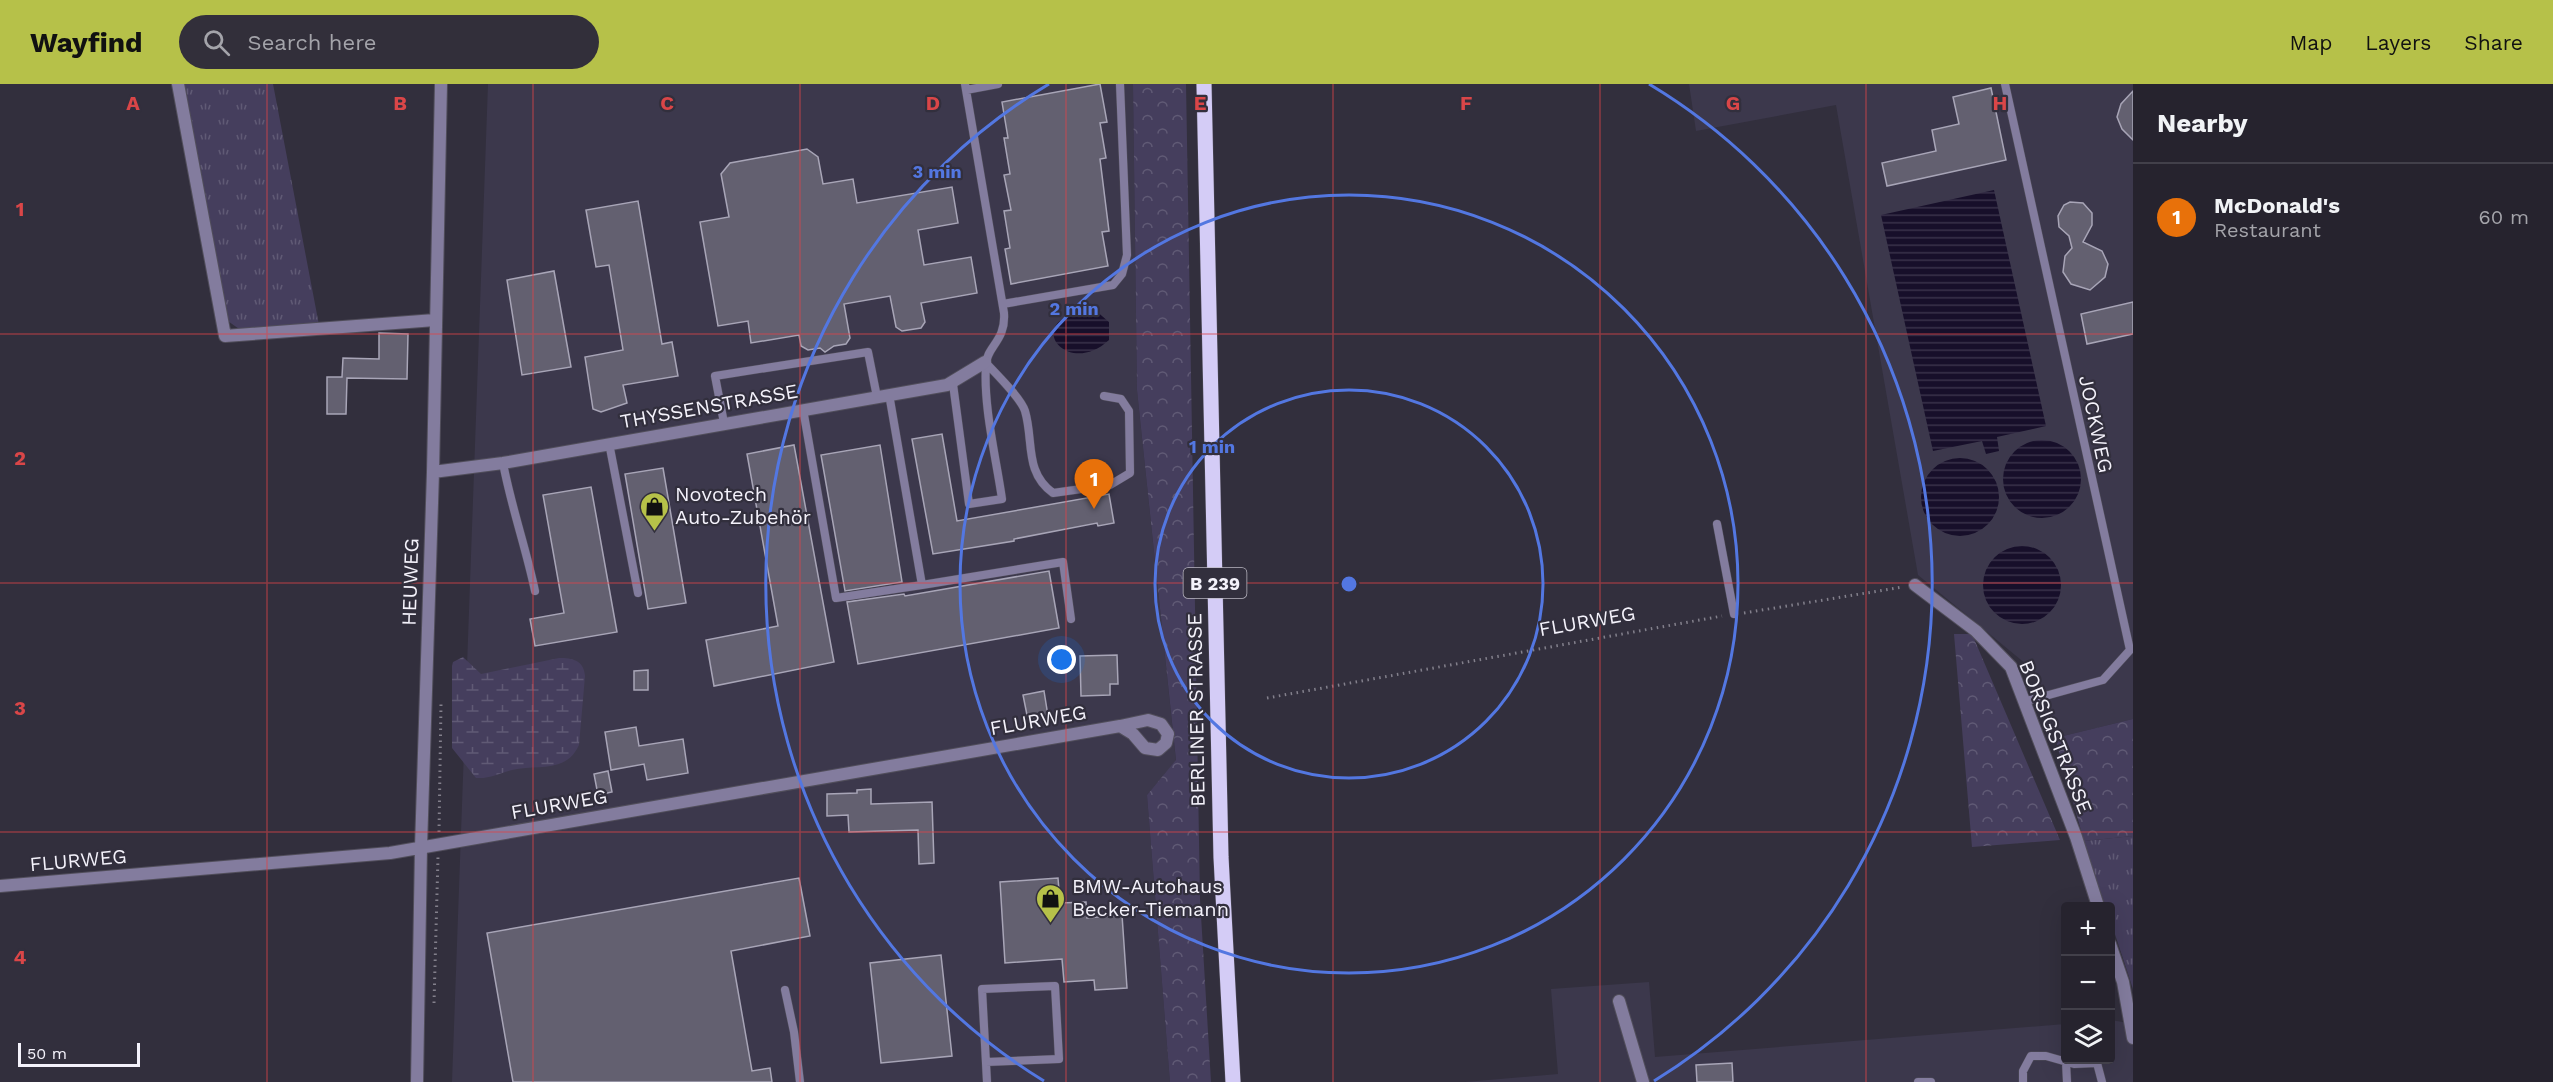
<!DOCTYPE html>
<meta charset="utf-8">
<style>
:root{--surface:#26232e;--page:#322f3a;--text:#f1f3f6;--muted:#a4a4aa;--line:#42404a;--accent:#b6c149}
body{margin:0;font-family:"Work Sans",sans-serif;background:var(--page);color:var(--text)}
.controls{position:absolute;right:18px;bottom:18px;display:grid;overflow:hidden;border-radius:6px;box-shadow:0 6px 24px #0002}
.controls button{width:54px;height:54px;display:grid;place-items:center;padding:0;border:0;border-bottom:2px solid var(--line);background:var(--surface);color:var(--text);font:30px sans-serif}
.scale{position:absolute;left:18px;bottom:15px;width:122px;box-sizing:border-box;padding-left:6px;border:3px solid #f4f2fb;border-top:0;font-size:16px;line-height:21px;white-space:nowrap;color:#f4f2fb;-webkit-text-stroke:4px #322f3d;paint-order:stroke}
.you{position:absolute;left:1062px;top:576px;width:21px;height:21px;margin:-15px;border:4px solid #fff;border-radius:50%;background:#1a73e8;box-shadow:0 0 0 9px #1a73e833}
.badge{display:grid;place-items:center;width:39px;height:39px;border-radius:50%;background:var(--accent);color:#fff;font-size:20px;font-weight:700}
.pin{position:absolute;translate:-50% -50px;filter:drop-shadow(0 2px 3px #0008)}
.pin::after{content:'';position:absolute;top:32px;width:21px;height:18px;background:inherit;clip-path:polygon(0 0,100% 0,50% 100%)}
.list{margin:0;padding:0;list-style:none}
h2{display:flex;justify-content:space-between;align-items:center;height:78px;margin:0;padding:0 24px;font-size:26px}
h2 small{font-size:20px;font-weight:400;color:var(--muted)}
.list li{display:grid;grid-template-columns:39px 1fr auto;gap:18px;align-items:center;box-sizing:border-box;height:108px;padding:0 24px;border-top:2px solid var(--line)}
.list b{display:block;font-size:22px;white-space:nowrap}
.list p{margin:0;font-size:20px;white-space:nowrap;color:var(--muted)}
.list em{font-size:20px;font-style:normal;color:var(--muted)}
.icon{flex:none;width:33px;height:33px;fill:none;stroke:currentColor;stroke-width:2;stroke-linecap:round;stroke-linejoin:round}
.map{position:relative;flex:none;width:2133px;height:998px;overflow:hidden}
header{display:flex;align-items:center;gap:36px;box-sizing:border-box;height:84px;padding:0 30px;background:var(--accent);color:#111}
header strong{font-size:28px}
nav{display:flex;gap:33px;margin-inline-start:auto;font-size:21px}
.search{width:420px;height:54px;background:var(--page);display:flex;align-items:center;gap:15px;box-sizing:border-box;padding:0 21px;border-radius:33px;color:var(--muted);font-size:22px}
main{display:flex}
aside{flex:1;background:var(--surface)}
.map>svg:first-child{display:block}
.built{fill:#3c384c}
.grass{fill:url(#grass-tufts)}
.forest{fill:url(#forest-crowns)}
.wetland{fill:url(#wetland-marsh)}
.water{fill:url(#water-rules)}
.building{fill:#636070;stroke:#a8a5b7;stroke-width:1.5}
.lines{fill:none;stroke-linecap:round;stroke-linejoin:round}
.lane-casing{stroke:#514e5b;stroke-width:9}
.street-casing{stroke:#514e5b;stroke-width:14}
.primary-casing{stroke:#514e5b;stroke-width:16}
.path{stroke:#83808c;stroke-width:3;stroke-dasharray:1.5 4.5;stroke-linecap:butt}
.lane{stroke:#837c9e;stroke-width:8}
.street{stroke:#837c9e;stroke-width:12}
.primary{stroke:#d4ccf6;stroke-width:15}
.grid{fill:none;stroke:#da4648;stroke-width:1.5;stroke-opacity:0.55}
.ring{fill:none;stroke:#5377e1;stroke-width:3}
.labels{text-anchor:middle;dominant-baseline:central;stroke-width:4.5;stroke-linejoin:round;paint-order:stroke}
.shield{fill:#322f3d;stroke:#bab8c2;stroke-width:1.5}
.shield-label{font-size:18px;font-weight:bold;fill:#f4f2fb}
.street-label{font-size:20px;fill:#f4f2fb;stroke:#322f3d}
.poi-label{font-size:20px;fill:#f4f2fb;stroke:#322f3d;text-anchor:start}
.grid-label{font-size:20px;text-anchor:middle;font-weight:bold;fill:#da4648;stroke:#322f3d;stroke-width:4.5;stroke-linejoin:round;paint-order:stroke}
.centre{fill:#5377e1;stroke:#322f3d;stroke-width:3}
.ring-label{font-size:18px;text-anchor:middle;font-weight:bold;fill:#5377e1;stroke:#322f3d;stroke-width:4.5;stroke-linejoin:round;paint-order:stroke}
</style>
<header>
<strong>Wayfind</strong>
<div class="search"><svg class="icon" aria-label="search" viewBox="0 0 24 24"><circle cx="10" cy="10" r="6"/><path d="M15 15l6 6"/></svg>Search here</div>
<nav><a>Map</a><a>Layers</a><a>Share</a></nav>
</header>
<main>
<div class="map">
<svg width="2133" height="998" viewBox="0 0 2133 998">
<defs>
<pattern id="grass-tufts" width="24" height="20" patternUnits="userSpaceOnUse" patternTransform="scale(1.5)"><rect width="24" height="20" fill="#453e5d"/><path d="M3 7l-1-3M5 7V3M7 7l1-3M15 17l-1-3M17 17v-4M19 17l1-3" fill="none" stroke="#605a75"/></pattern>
<pattern id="forest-crowns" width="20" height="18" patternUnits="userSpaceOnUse" patternTransform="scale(1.5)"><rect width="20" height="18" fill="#453e5d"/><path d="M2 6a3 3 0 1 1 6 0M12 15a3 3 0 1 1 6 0" fill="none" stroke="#605a75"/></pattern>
<pattern id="wetland-marsh" width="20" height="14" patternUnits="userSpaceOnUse" patternTransform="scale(1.5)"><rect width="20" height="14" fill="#453e5d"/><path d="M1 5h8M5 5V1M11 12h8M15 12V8" fill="none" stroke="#605a75"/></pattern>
<pattern id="water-rules" width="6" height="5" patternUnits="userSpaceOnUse" patternTransform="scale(1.5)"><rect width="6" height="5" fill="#170f2a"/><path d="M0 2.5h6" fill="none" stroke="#39324a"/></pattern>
</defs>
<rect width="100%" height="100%" fill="#322f3d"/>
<path class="built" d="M488,0H1133L1137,306L1176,677L1147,711L1170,998H452Z
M1689,0H2133V635L2055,654L2032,585L1918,491L1836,21L1696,47Z
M1649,898L1655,973L2065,940L2066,976H2110L2111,936L2128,939L2133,936V998H1465L1558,990L1551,905Z"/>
<path class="grass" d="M183,0H273L319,241L242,247L225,235Z
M2133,752V905L2111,838L2110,822H2105L2084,757Z"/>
<path class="forest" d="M1133,0H1186L1200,815L1211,998H1170L1147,711L1176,676L1137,306Z
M1954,550H1972L2060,756L1972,763Z
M2133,635V752L2084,757L2055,654Z"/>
<path class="wetland" d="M463,573L481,590L559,574C572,574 584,576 585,592L579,661C566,690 537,680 512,686C499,689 490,695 476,694L452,664V582L453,578Z"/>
<path class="water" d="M1994,106L2046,342L1997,353L1999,367L1986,370L1982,357L1933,367L1881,131Z
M1095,226L1109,238V256C1065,297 1017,231 1095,226Z
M2003 395a39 39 0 1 1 78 0a39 39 0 1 1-78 0Z
M1921 413a39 39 0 1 1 78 0a39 39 0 1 1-78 0Z
M1983 501a39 39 0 1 1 78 0a39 39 0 1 1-78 0Z"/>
<path class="building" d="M1100,0L1107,38L1100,39L1106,74L1100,75L1109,147L1102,148L1108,182L1011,200L1005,165L1010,164L1004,127L1011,126L1004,91L1010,90L1004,54H1008L1002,18Z
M1991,4L2006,76L1887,102L1882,79L1936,67L1932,46L1959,40L1953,13Z
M2133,7V56L2122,45L2117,33L2121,20Z
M807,65L818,73L823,100L853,95L857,119L952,103L958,139L918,146L924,181L971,173L977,209L921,219L925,238L921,244L902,247L896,243L890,212L844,220L850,254L846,260L834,262L825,268L820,264L808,266L801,262L799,251L751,259L748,237L718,242L700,138L729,133L721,90L730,79Z
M638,117L662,260L672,258L678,292L623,301L627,319L601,328L593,325L585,273L623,266L609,181L596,183L586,126Z
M2070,118L2083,119L2092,129V141L2083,158L2102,167L2108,180L2105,193L2090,206L2071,200L2063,188L2065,172L2072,164L2069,152L2059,143L2058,132L2064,121Z
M554,187L571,283L522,291L507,196Z
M2133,218V250L2087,260L2081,230Z
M379,249L408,250L407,295L347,294L346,330H327V293H342L343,274L379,275Z
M942,350L957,437L1109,410L1114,439L1098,442L1097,439L1014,455V457L933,470L912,355Z
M794,361L834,578L714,602L706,556L778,542L747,370Z
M880,361L902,498L845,507L821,371Z
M663,384L686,519L648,525L625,390Z
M591,403L617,548L535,562L530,535L564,529L543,411Z
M1049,487L1059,544L858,580L847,518L904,510L905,512Z
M1117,571L1118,600H1110V611L1081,612L1080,572Z
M648,586V606H634V587Z
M1044,607L1048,632L1028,636L1023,611Z
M636,643L639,662L683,655L688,689L647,696L644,680L611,686L605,648Z
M608,687L612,708L598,711L594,690Z
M871,705V720L932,718L934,779L919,780L918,746L849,748L848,731L827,732V710L857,709V706Z
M799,794L810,852L731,867L752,987L770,984L772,998H513L487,849Z
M1058,794L1060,819L1086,818L1087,834L1122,831L1127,904L1095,906L1094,896L1064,898L1062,875L1005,879L1000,798Z
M941,871L952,972L881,979L870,879Z
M1732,979L1733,998H1697L1696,981Z"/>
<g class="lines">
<defs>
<path id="lane" d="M2005,0L2130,566L2103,596L2023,618
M966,6L998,0
M1003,220L1113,201L1122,190L1127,171L1120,0
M986,279C996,290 1021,314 1025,327C1034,357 1024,388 1053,409L1110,401L1130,389L1129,327L1121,315L1104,312
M953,300L969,420L1002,415C996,373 983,322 986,280C987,262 1006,257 1004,229L965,0
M803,325L836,514L922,501L889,310
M724,339L715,292L868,268L877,313
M609,359L638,509
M503,379C511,422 526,464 535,507
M1717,440L1734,530
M922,501L1063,478L1071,535
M785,906L794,948L800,998
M986,978L1059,975L1055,902L982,905L987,998
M2066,978L2067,998
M1918,998H1931
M2023,998V987L2031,972H2046L2074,980L2097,979L2102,998"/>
<path id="street" d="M178,0L225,252L435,236
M433,388L503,379L947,301L985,278
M1915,501L1976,547L2011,583L2076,753L2098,822
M0,802L390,769L1120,642L1133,650L1145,664L1158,666L1166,659L1168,650L1161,640L1148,636L1120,642
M2110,860L2123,898L2133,954
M1619,917L1643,998
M417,998L421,763L433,388L441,0"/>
<path id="primary" d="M1204,0L1221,773L1233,998"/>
</defs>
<use href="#lane" class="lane-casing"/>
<use href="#street" class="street-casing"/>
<use href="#primary" class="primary-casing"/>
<path class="path" d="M1744,529L1903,503
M1267,614L1722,532
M439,748L441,620
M434,919L438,773"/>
<use href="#lane" class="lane"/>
<use href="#street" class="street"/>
<use href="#primary" class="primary"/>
</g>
<path class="grid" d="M267,0V998M533,0V998M800,0V998M1066,0V998M1333,0V998M1600,0V998M1866,0V998M0,250H2133M0,499H2133M0,748H2133"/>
<g class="ring">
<circle cx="1349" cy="500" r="194"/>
<circle cx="1349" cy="500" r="389"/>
<path d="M1044 997A583 583 0 0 1 1049 0M1649 0A583 583 0 0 1 1654 997"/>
</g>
<defs>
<symbol id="shop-pin" viewBox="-11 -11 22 30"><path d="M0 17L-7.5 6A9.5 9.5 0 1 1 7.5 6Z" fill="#b6c149" stroke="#322f3d"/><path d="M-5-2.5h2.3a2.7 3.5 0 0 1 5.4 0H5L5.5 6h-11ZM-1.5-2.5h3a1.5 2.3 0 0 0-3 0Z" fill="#111"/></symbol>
</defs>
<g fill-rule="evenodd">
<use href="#shop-pin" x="638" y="406" width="33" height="45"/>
<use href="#shop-pin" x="1034" y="798" width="33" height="45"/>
</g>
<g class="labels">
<rect class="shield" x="1183.5" y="484" width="63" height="30" rx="4.5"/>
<g class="shield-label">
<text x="1215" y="499">B 239</text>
</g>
<g class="street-label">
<text transform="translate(709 322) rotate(-10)">THYSSENSTRASSE</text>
<text transform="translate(2096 340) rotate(78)">JOCKWEG</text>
<text transform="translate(410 498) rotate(-88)">HEUWEG</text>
<text transform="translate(1587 537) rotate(-10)">FLURWEG</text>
<text transform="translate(1196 626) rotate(-91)">BERLINER STRASSE</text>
<text transform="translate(1038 636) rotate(-10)">FLURWEG</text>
<text transform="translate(2056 653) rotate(68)">BORSIGSTRASSE</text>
<text transform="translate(559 720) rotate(-10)">FLURWEG</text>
<text transform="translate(78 776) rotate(-5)">FLURWEG</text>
</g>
<g class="poi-label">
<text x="675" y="410">Novotech<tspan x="675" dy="23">Auto-Zubehör</tspan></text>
<text x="1072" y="802">BMW-Autohaus<tspan x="1072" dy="23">Becker-Tiemann</tspan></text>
</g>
</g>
<g class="grid-label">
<text x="133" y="26">A</text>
<text x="400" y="26">B</text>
<text x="667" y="26">C</text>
<text x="933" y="26">D</text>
<text x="1200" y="26">E</text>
<text x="1466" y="26">F</text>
<text x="1733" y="26">G</text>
<text x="2000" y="26">H</text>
<text x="20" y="132">1</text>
<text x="20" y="381">2</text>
<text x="20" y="631">3</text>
<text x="20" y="880">4</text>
</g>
<circle cx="1349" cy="500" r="9" class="centre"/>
<g class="ring-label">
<text x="937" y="94">3 min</text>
<text x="1074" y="231">2 min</text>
<text x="1212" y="369">1 min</text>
</g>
</svg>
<div class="controls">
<button>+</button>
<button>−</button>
<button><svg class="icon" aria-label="layers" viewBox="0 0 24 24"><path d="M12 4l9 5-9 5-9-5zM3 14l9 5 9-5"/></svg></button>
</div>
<div class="scale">50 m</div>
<div class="you"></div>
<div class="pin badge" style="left:1094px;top:425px;background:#e8710a">1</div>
</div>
<aside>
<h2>Nearby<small></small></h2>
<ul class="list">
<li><span class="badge" style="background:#e8710a">1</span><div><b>McDonald's</b><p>Restaurant</p></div><em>60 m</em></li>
</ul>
</aside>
</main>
